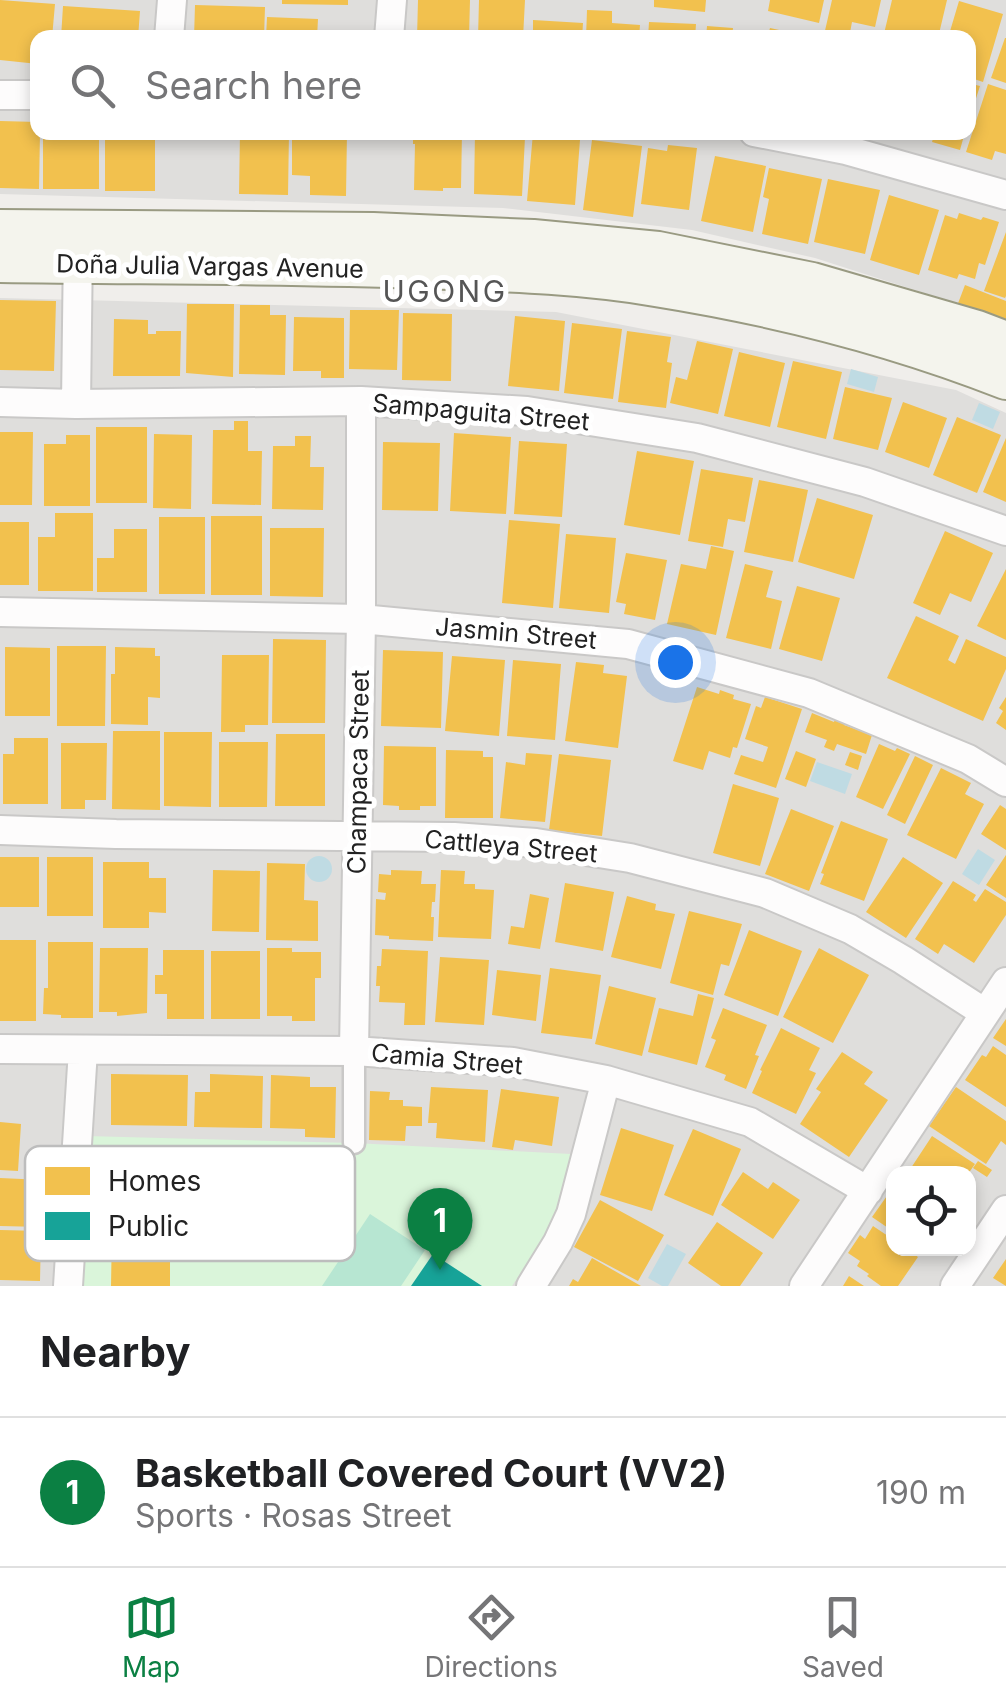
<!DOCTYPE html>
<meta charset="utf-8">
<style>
:root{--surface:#fff;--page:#f6f6f6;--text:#202124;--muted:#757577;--line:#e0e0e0;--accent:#0b8043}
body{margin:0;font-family:Inter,sans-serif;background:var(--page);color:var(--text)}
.controls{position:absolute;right:30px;bottom:30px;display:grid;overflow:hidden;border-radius:20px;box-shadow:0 5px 15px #0003}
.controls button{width:90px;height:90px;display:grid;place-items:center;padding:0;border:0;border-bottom:2px solid var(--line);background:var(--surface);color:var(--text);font:50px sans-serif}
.you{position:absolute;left:675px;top:662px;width:35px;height:35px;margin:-25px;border:8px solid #fff;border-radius:50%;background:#1a73e8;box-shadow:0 0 0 15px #1a73e833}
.badge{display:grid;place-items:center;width:65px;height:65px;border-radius:50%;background:var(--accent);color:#fff;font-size:32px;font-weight:700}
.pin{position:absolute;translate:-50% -82px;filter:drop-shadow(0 2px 5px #0008)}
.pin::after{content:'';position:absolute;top:52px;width:35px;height:30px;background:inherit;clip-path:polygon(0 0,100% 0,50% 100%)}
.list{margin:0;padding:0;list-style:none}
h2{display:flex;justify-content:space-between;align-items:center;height:130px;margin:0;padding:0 40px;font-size:42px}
h2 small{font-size:32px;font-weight:400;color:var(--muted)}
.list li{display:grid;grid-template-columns:65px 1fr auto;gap:30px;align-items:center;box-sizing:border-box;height:150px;padding:0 40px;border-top:2px solid var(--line)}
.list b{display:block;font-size:38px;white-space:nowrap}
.list p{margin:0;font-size:32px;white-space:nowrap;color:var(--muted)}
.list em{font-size:32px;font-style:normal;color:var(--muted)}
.icon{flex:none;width:55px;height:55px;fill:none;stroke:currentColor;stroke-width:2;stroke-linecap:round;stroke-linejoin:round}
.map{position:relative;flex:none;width:1006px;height:1286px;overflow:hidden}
.search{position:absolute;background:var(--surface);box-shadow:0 5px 15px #0003;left:30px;right:30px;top:30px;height:110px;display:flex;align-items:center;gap:25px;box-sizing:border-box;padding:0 35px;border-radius:20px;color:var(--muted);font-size:38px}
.sheet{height:280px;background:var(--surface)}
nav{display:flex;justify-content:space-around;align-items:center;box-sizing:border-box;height:140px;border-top:2px solid var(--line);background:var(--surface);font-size:28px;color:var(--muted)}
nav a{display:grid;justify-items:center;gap:5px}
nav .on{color:var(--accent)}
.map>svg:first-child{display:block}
.residential{fill:#dfdedc;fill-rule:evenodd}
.park{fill:#daf5da}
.pitch{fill:#b7e6d2}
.water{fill:#bfdbe3}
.homes{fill:#f2c14e}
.public{fill:#17a398}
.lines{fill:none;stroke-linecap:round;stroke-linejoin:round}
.pedestrian-casing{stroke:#c9c8c7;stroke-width:25}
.minor-casing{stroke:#c9c8c7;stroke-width:32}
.secondary-casing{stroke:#999a82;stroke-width:42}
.pedestrian{stroke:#fdfcfc;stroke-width:20}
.minor{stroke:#fdfcfc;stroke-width:28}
.secondary{stroke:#f4f4ed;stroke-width:38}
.labels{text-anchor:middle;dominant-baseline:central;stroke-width:10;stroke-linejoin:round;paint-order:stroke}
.street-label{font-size:25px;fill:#222;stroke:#fff}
.quarter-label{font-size:30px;letter-spacing:2.5px;fill:#555;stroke:#fff}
.key{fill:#fff;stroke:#bdbdbd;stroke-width:2.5}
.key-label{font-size:28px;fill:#222}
</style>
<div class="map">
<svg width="1006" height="1286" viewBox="0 0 1006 1286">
<rect width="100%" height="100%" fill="#f0eeeb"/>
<path class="residential" d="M0,0H1006V328L921,292L815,258L692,230L503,208L0,194ZM38,38H968V132H38Z
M0,298L556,312L956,390L1006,413V1286H0ZM894,1174H968V1248H894Z"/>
<path class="park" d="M86,1136L354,1143L571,1154L557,1206L547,1234L512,1286H75Z"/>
<path class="pitch" d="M370,1214L425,1250L401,1286H322Z"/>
<path class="water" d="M851,369L878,377L874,392L847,384Z
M979,403L1000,412L993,429L972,420Z
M817,762L852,774L845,794L810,781Z
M978,849L995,860L979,885L962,874Z
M306 869a13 13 0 1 1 26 0a13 13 0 1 1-26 0Z
M667,1244L686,1254L668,1286H662L648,1278Z"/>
<path class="homes" d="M0,0L55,4L52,38H38V64L0,60Z
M282,0H348V5L282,4Z
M418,0H470L469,38H417Z
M479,0H525L523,38H478Z
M654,0H706L705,12L654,7Z
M770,0H824L819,23L768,11Z
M832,0H881L875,27L852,22L849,38L824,35Z
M892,0H947L938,38H883Z
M959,1L1003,14L983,82L968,77V38H948Z
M195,5L265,7L264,38H194Z
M63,6L140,11L138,38H61Z
M587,10L612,11V23L640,25L639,38H586Z
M267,17L318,19L317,38H266Z
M533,20L583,23L582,38H533Z
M649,22L696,24L695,38H648Z
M707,26L733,28L732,38H706Z
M770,28L793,33L792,38H767Z
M1005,38H1006V83L991,78Z
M968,83L980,86L969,120L968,119Z
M988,84L1006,90V154L995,151L992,160L966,152Z
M0,121L38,122V132H40L39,189L0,188Z
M43,132H99V189H43Z
M105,132H155V191H105Z
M240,132H289L288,195L239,194Z
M292,132H347L346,196L310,195V176L292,175Z
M413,132H462L461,188H443V191L414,190L415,144H413Z
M475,132H501V136L525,137L522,196L474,194Z
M935,132H965L960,150L932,142Z
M533,133L580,140L575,205L527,201Z
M592,140L642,146L633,217L583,210Z
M668,145L697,148L689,210L641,204L648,148L667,151Z
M715,156L766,166L753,232L701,221Z
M769,168L822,179L808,244L762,234L769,199L763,197Z
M828,179L880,190L865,254L814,242Z
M889,195L939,210L919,275L870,260Z
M959,213L981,220L983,217L999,222L985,265L979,263L975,279L959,274L957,279L928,270L945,215L957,219Z
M1006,232V296L1005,298L984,291Z
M965,285L1006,301V324L957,306Z
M0,300L56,301L54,371L0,370Z
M187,304H234L233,377L186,373Z
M240,305H270V315H286L285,375L239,374Z
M350,310H399L397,370L349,369Z
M403,313L452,314L451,381L402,380Z
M515,316L565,321L559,391L508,386Z
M294,317L344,318V378H321V371H293Z
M114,319L148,320V334H156V331H181L180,376H113Z
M572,323L622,329L613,399L564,393Z
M627,331L671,337L667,362L672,363L666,408L618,402Z
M697,341L733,349L718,414L670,403L676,377L687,380Z
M739,352L785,363L770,427L724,416Z
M793,361L842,372L826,439L777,427Z
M845,387L892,398L878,450L833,439Z
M903,402L947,418L929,468L885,452Z
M957,417L1001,435L977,493L933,475Z
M234,421H248V451H262L261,505L212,504L213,430H234Z
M96,427H147V503H96Z
M0,432H33L32,505H0Z
M454,433L511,437L506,514L450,511Z
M154,434L192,435L191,509L153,508Z
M66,435H90V506H44V444H66Z
M295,436H311L310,467H324L323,510L272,509L273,446H295Z
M1006,438V502L983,492Z
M519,441L567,444L562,517L514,514Z
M383,442L440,443L438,511L382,510Z
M637,451L694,461L680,535L624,525Z
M701,469L753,478L745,522L728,519L723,547L688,541Z
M759,480L808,490L793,562L744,552Z
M817,498L873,515L854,579L798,562Z
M55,513H93V591H38V537H55Z
M211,516H262V595H211Z
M159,517H205V594H159Z
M509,520L560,524L553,608L502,603Z
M0,522H29V585H0Z
M270,528H324L323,597L270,596Z
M114,529H147V592H97V558H114Z
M945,531L993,553L971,602L950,593L940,615L913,603Z
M566,534L616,538L609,613L559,608Z
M711,546L734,551L716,635L667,624L681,564L706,569Z
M626,553L667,560L655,620L624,614L626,604L616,602Z
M745,564L773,571L766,597L782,601L771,649L726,638Z
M1006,569V640L977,626Z
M797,586L840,598L822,661L779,649Z
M916,616L959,636L948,660L955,664L966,639L1006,657V669L983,721L887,678Z
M273,639L326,640L325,723H272Z
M57,646H106L105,726H57Z
M5,647L50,648V716H5Z
M115,647L155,648V656H160V698L148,697V725L111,724V674H115Z
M383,650L443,652L441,728L381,726Z
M222,655H269L268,725H245V732H221Z
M452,656L505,660L499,736L445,731Z
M513,660L561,664L555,740L507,736Z
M576,662L604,665L603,673L627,676L618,748L565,741Z
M697,687L719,694L720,690L734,695L733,699L751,704L737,748L733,747L730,758L709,751L703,770L673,761Z
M765,697L802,709L776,788L734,774L741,755L763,762L768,747L745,739L756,706L761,708Z
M1006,697V730L996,723L1003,711L999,708Z
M812,713L834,722L837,714L846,717L844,725L872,735L866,754L837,744L834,751L824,747L827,740L805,732Z
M113,731H160V810L112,809Z
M164,732H212L211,807L164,806Z
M276,734H325V806H275Z
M14,738H48V804H3V754H14Z
M219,742H268L267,807H219Z
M61,743H107L106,800H85V809H61Z
M879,744L895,751L897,748L910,754L883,809L856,797Z
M384,746L436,747V806H420V810H399V806L383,805Z
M446,750L483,751V757H493V818H445Z
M796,751L816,759L806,787L785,779Z
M850,752L862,756L858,770L845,765Z
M526,753L552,755L545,822L500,818L506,762L525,765Z
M559,754L611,760L602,836L549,830Z
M915,756L933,765L905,824L887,815Z
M941,768L971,783L965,794L984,804L956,859L907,835Z
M733,784L779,798L760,866L713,853Z
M1000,805L1006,809V850L981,834Z
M791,809L834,826L809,891L765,874Z
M841,821L888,839L864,901L820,884L824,874L821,873Z
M1006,855V898L986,885Z
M0,857H39V907H0Z
M47,857H93V916H47Z
M903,857L943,883L906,938L866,912Z
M103,862H149V878H166V913L149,912V928H103Z
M267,863L305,864L304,900L318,901V941L266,940Z
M213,870L260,871L259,932L212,931Z
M391,870L422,871L421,884H436L435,902H432L431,917H434L433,941L389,939V936L375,935L376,899L385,900L386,893L378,892L379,874L391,875Z
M441,870L465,871L464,884H475V889L494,890L491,939L438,937Z
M953,881L976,895L973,900L976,902L985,889L1006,902V915L974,963L944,944L938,954L915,939Z
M565,883L614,892L603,951L555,942Z
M530,894L549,898L540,949L508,944L511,926L524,928Z
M627,896L656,904L655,910L675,914L661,969L611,957Z
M689,911L742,924L729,966L721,964L713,995L670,983Z
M749,930L802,951L778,1016L724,995Z
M0,940H36V1021H0Z
M48,942H93V1018H61V1015L43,1014L44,988H48Z
M100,948H148L147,1013L117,1016V1012H99Z
M267,948H292V952H321V978H315V1021H292V1016H267Z
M819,948L869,975L833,1043L783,1017Z
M382,949L428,951L425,1025H404L405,1003L379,1002L380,986H376L377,966H381Z
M163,950H204V1019H167V994H155V975H163Z
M211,951H260V1019H211Z
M440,957L489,960L484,1025L435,1022Z
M550,968L601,975L592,1039L541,1033Z
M497,970L541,975L536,1021L492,1015Z
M609,986L656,998L642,1056L595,1044Z
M698,994L714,998L697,1065L648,1052L659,1008L693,1016Z
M723,1008L767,1025L755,1055L759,1056L746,1089L724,1080L726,1075L705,1067L716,1040L711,1038Z
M1006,1019V1046L993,1038Z
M781,1028L820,1048L809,1070L816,1073L796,1114L752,1093L762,1071L760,1070Z
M993,1046L1006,1055V1107L965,1080L982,1055L986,1057Z
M842,1052L873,1072L864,1084L888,1100L849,1157L800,1124L821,1092L816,1089Z
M111,1074L188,1075L187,1126L111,1125Z
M210,1074L263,1076L262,1128L194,1127L195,1092H210Z
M271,1075L310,1077V1087H336L335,1138L305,1137V1129L270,1128Z
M431,1087L488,1090L485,1142L436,1138L437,1123H428Z
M956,1087L1006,1121V1145L1001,1141L986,1164L929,1126Z
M501,1089L559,1097L552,1146L515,1140L513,1150L492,1147Z
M370,1091L390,1092L389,1100H403V1106L422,1107V1126H406L405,1141L369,1140Z
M0,1122L21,1124L18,1171L0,1170Z
M621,1128L674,1145L652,1211L600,1195Z
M693,1129L741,1149L713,1216L664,1195Z
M932,1136L975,1164L968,1174H907Z
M978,1161L992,1170L987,1177L973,1168Z
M743,1172L768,1189L773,1182L800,1200L773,1239L721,1205Z
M0,1178L44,1180L42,1227L0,1226Z
M889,1193L894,1196V1232L872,1217Z
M600,1200L664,1235L638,1281L574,1247Z
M717,1222L763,1253L740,1286H721L688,1263Z
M873,1226L894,1240V1248H906L918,1257L898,1286H881L867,1276L869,1274L857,1266L860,1261L848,1253L860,1235L865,1239Z
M112,1229H170V1286H111Z
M0,1230L41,1231L40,1281L0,1280Z
M592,1258L641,1286H569L573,1279L578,1282Z
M1006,1259V1286L993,1278Z
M849,1276L864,1286H843Z"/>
<path class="public" d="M433,1254L482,1286H411Z"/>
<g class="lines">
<defs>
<path id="pedestrian" d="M354,1051V1143"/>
<path id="minor" d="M169,38L172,0
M389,38L392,0
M0,95H38
M754,132L846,150L1006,195
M0,402L76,404L361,401L527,411L697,438L865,482L1006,531
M76,404L78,246
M0,612L361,619L628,644L809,693L968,759L1006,782
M0,830L116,834L454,837L536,843L630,858L765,893L850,929L903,960L985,1013
M0,1049L354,1051L513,1062L606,1080L750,1122L868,1191
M354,1051L361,619V401
M68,1286L83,1050
M531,1286L558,1242L571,1214L606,1080
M804,1286L1006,982
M955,1286L1006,1210"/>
<path id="secondary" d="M0,229L373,232L533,239L658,251L812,282L977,330L1006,341
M0,263C141,265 282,264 423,269C501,272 579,274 656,287C775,306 894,336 1006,380"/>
</defs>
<use href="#pedestrian" class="pedestrian-casing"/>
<use href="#minor" class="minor-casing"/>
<use href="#secondary" class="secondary-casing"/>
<use href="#pedestrian" class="pedestrian"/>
<use href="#minor" class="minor"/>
<use href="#secondary" class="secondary"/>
</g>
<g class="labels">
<g class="street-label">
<text transform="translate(210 266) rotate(1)">Doña Julia Vargas Avenue</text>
<text transform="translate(481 412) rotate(5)">Sampaguita Street</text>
<text transform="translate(516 633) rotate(5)">Jasmin Street</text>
<text transform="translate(358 772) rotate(-89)">Champaca Street</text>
<text transform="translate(511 846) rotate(5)">Cattleya Street</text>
<text transform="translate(447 1059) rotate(5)">Camia Street</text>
</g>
<g class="quarter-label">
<text x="445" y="291">UGONG</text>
</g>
</g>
<rect x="25" y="1146" width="330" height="115" rx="15" class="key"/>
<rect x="45" y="1167" width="45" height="28" fill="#f2c14e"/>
<rect x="45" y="1212" width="45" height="28" fill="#17a398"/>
<g class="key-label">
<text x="108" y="1191">Homes</text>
<text x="108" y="1236">Public</text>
</g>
</svg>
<div class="controls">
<button><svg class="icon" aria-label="locate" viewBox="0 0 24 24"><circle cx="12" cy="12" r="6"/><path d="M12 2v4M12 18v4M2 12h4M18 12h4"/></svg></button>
</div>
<div class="you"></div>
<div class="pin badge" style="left:440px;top:1270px">1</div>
<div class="search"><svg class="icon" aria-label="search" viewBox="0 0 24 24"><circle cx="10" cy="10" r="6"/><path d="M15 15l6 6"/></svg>Search here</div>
</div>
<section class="sheet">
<h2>Nearby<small></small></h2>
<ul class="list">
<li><span class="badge">1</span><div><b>Basketball Covered Court (VV2)</b><p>Sports · Rosas Street</p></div><em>190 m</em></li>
</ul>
</section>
<nav>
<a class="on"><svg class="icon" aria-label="map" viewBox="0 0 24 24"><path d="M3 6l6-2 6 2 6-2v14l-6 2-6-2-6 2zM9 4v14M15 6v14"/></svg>Map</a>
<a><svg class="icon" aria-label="directions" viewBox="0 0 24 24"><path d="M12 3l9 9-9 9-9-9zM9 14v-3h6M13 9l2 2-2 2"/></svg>Directions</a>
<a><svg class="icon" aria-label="saved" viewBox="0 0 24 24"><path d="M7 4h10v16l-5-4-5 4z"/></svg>Saved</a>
</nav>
